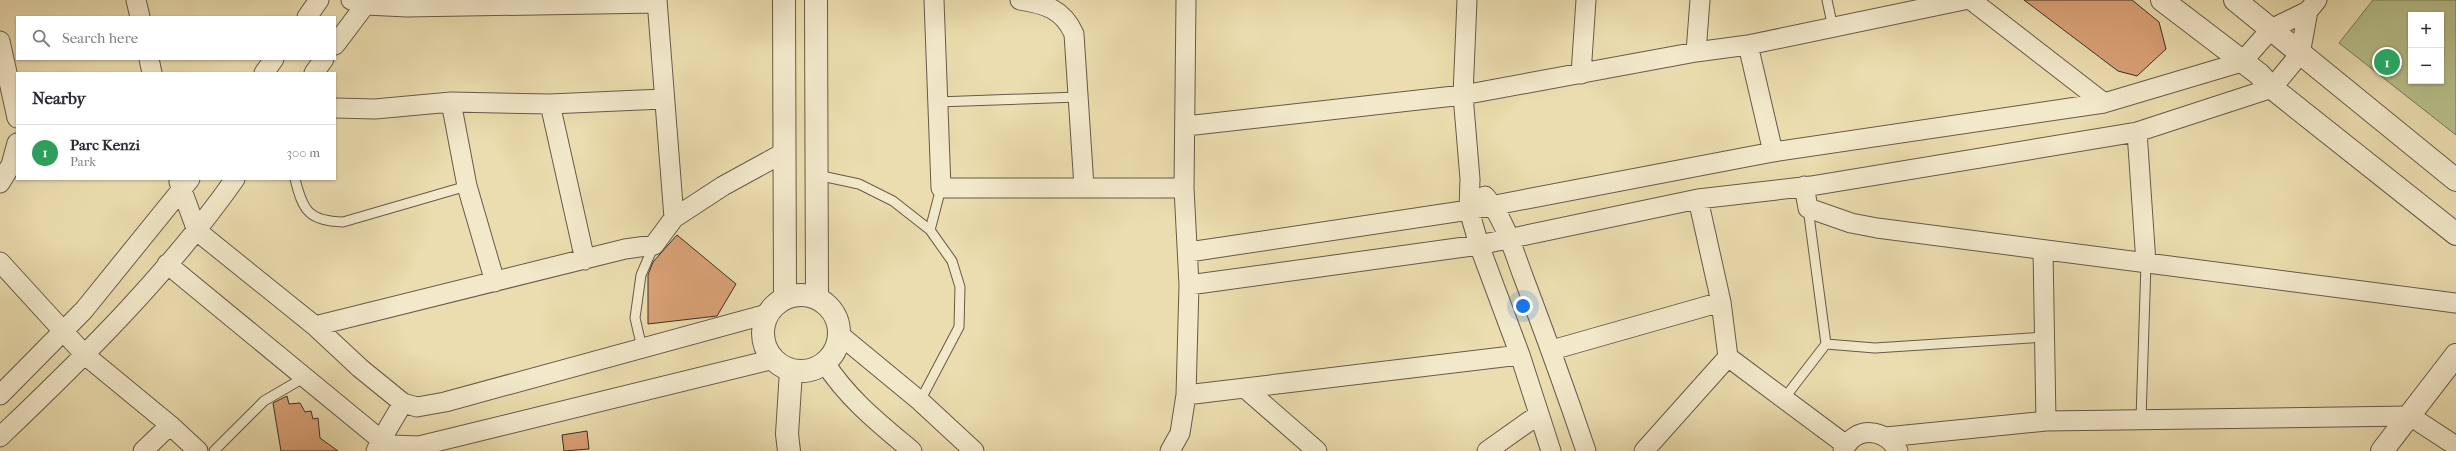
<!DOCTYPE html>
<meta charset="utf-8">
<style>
:root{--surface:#fff;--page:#f7f7f7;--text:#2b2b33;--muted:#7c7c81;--line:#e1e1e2;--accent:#1a73e8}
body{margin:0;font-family:"IM FELL French Canon",serif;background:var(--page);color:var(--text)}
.controls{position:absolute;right:12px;top:12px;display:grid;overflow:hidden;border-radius:0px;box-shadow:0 1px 3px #0004}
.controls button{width:36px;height:36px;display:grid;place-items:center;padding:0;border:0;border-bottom:1px solid var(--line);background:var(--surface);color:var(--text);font:20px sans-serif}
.you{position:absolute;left:1523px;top:306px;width:14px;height:14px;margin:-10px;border:3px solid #fff;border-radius:50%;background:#1a73e8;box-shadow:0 0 0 6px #1a73e833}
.badge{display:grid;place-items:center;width:26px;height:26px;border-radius:50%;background:var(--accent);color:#fff;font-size:13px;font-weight:700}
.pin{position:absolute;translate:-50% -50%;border:2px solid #fff;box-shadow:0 1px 4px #0006}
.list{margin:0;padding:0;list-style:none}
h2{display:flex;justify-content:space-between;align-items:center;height:52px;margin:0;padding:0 16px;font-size:17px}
h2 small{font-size:13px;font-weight:400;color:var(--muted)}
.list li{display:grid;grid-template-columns:26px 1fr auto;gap:12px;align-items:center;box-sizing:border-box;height:56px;padding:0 16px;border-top:1px solid var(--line)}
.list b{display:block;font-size:15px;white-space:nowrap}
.list p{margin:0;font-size:13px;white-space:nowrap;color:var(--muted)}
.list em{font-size:13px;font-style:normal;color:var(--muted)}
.icon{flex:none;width:22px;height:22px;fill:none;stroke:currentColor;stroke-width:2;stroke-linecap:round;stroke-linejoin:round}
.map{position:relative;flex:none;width:2456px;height:451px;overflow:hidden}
.search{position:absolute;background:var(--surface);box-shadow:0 1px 3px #0004;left:16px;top:16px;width:320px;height:44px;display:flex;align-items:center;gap:10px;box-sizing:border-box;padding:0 14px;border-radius:0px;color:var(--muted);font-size:15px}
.panel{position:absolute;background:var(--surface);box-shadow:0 1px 3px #0004;left:16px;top:72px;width:320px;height:108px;border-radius:0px}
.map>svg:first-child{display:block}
.green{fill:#b7c18b;stroke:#79785a;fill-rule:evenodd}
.building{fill:#daa277;stroke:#3b2e28}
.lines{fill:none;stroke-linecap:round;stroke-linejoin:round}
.service-casing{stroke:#675a4a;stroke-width:11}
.minor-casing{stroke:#675a4a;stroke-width:21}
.tertiary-casing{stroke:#675a4a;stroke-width:24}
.service{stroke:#f2e9cb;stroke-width:9}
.minor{stroke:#f2e9cb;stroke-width:19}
.tertiary{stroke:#f2e9cb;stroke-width:22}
</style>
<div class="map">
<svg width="2456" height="451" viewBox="0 0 2456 451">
<rect width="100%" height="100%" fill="#ebddaf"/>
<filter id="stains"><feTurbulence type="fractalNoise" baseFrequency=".005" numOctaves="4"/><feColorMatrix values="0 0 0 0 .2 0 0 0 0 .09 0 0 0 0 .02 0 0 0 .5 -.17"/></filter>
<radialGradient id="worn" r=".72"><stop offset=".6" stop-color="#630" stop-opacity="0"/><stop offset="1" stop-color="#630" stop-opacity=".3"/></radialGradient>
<path class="green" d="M2373,0H2456V135L2339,43ZM2411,15H2441V81H2411Z"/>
<path class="building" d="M2024,0H2132L2159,22L2166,49L2137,76L2118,71Z
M677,235L736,284L717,316L648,324V275L653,262Z
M287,396L289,404L300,403L305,412L311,411L313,419L318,418L320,438L338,451H281L273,403Z
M587,431L589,449L564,451L562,435Z"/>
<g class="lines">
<defs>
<path id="service" d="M1827,0L1833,28
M937,102L1078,97
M817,175L859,184L893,201L930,230L952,261L960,287L959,327L920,401
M295,179C303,211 309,221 343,222L467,186
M1808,208L1826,344L1875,348L2045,337
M930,230L941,188
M642,348L635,318L641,275L654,245
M1783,400L1826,344
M2141,419L2146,263
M214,451L264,401L305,377"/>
<path id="minor" d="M136,0L140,17
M351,0L366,5L407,7L657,3
M657,0L674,218
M934,0L941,188H1184
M1020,0C1045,4 1063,9 1074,34L1084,187
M1467,0L1463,95L1470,179L1469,210L1479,245L1520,355L1551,451
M1971,0L2104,103
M307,17L319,0
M0,41L17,118
M335,45L369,0
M1748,45L1964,0
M1696,52L1700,0
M149,59L152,73
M264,73L274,59
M314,73L324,59
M1581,74L1586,0
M451,102L467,186L495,282
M550,104L585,260
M335,108L375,109L451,102L550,104L663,99
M1186,126L1463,95L1696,52L1748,45L1773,152
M2137,132L2146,263
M179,182L197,231L315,326
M0,183L11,165L17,143
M1804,186L1808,208L1851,223L1877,228L2456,303
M1485,196C1504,218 1513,249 1523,276C1545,334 1566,392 1586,451
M1698,199L1721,302L1728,357
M2043,250L2046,421
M1189,252L1469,210L1773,152L2104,103L2242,62L2271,29L2308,11L2317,0
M0,262L85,355L170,425L198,451
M167,264L381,440L376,451
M1189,285L1479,245L1698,199L1811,186L2137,132L2272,88L2300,54L2308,11
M840,335L920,401L974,451
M1552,350L1721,302
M774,359L419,446L393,445L381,440L403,403L360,368L315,326L625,249L654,245L674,218L723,186L785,152
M825,363C848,399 880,424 912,451
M1246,389L1317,451
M0,395L84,310L190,179
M1186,395L1520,355
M403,403L417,407L445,402L767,314
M0,437C84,357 168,274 235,179
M1886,437L2046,421L2410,416L2456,446
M143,451L170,425
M1170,451L1180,433L1186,395L1189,285L1184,188L1186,0
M1487,451L1538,415
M1644,451L1728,357L1846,445
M1843,451C1855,425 1885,428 1898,451"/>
<path id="tertiary" d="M784,0L785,297
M816,0L817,298
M2162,0L2259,74L2272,88L2456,234
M2235,0L2456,180
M763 333a38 38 0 1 1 76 0a38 38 0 1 1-76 0Z
M789,451L787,434L791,371
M2382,451L2456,355"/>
</defs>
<use href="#service" class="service-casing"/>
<use href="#minor" class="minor-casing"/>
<use href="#tertiary" class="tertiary-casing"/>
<use href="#service" class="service"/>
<use href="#minor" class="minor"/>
<use href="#tertiary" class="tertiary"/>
</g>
<rect width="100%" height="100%" filter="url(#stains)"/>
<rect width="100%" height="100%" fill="url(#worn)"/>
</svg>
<div class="controls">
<button>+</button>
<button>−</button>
</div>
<div class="you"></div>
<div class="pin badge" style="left:2387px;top:62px;background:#2e9e5b">1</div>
<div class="search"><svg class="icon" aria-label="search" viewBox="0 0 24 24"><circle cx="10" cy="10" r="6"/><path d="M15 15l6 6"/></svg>Search here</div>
<section class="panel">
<h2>Nearby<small></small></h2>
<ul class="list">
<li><span class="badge" style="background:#2e9e5b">1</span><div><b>Parc Kenzi</b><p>Park</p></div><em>300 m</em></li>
</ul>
</section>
</div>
